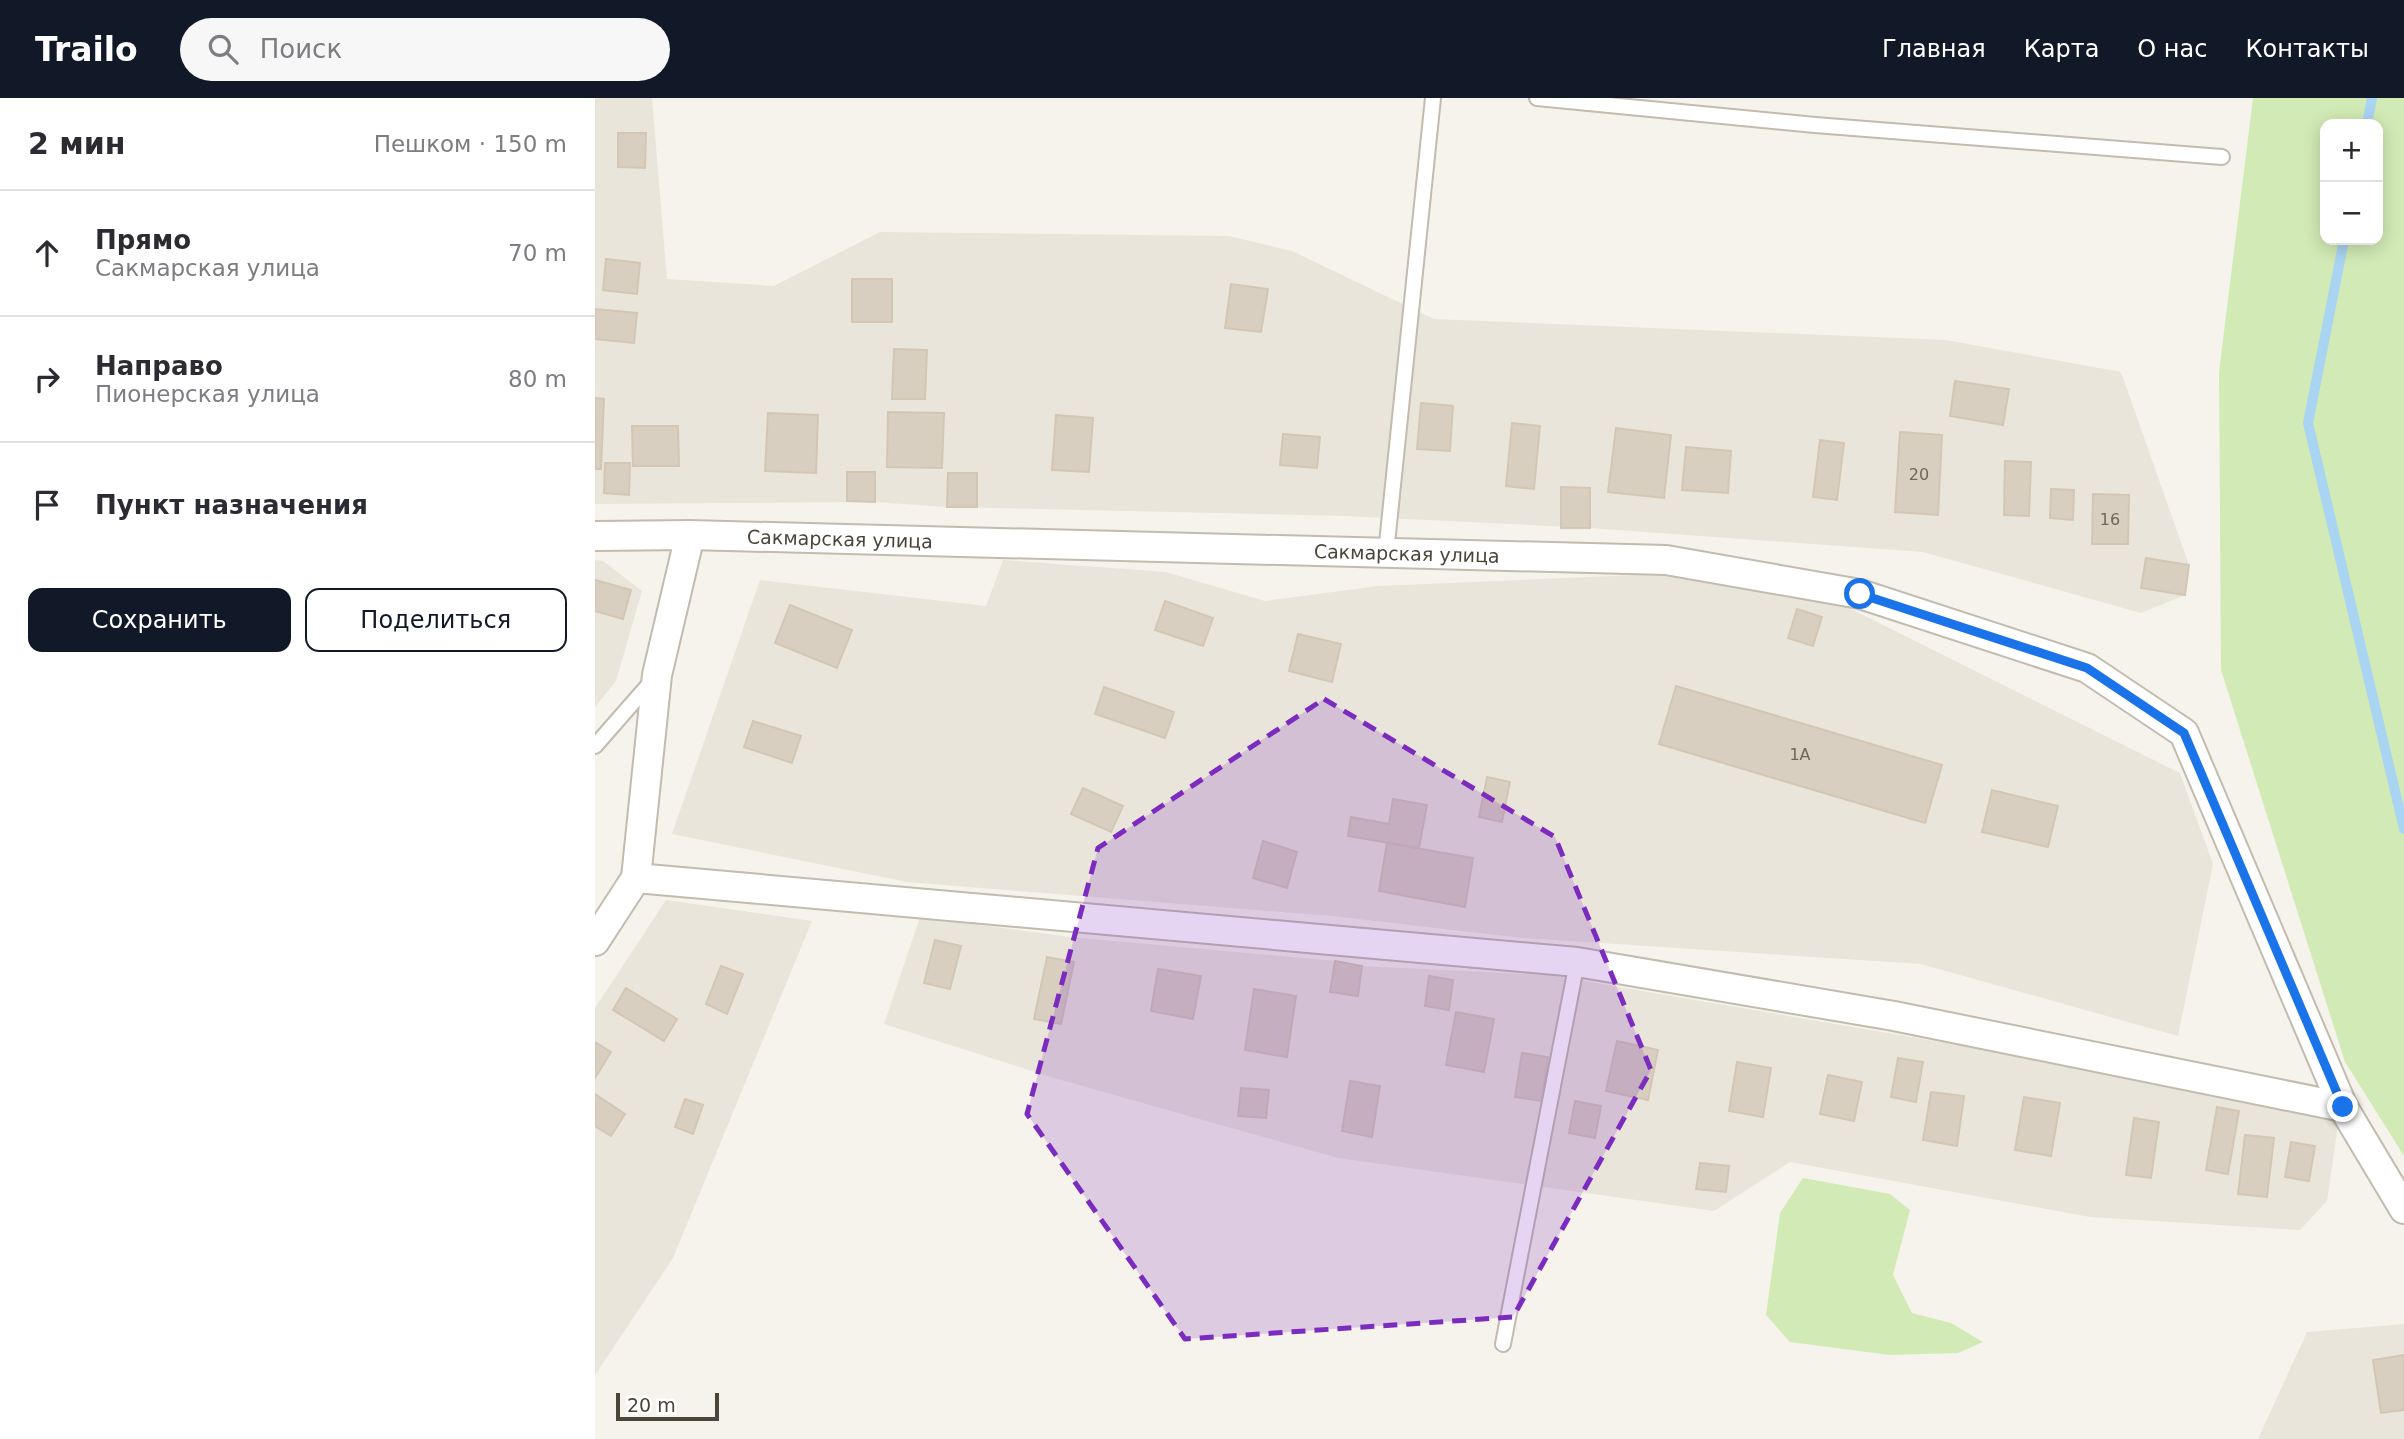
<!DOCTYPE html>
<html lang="ru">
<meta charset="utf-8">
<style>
:root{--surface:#fff;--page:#f7f7f7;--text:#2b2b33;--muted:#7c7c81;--line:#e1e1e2;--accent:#111827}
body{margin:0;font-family:"DejaVu Sans",sans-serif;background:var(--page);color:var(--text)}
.controls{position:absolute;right:21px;top:21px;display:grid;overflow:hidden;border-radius:14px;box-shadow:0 4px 18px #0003}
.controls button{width:63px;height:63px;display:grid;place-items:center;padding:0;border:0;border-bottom:2px solid var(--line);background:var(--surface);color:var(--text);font:35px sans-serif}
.scale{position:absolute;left:21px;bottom:18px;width:103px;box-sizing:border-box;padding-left:7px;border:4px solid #4b4439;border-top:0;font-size:19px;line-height:24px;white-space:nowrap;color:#4b4439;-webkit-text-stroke:5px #fff;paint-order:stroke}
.stop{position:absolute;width:21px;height:21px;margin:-16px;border:5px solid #1a73e8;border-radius:50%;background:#fff}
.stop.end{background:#1a73e8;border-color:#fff;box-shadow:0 2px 7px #0008}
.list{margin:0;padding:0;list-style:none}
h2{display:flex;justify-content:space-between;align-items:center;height:91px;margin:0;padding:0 28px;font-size:30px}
h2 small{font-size:23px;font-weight:400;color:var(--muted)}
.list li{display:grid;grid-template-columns:46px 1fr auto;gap:21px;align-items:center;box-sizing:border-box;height:126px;padding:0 28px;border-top:2px solid var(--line)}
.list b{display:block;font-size:26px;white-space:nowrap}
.list p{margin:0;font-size:23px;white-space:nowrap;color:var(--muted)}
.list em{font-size:23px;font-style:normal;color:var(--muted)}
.actions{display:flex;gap:14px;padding:21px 28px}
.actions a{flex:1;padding:16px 0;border:2px solid var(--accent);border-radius:14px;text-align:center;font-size:24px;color:var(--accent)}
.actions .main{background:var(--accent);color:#fff}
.icon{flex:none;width:38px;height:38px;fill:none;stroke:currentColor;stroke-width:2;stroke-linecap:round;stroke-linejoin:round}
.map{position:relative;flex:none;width:1809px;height:1341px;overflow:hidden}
header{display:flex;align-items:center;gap:42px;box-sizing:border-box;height:98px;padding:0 35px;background:var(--accent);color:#fff}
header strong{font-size:33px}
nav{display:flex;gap:38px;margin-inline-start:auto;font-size:24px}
.search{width:490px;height:63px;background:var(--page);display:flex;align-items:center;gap:18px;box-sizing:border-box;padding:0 24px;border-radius:38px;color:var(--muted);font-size:26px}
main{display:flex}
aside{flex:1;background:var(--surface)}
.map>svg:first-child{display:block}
.residential{fill:#eae5da}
.green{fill:#d2eab5;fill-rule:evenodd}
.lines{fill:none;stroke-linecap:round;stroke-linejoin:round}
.stream{stroke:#a9d4f2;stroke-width:10}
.building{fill:#d8cfc1;stroke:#d3c7b4;stroke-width:2}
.service-casing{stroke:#c2bbae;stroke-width:18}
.minor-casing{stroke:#c2bbae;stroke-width:32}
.service{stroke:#fff;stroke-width:14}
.minor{stroke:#fff;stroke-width:28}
.route{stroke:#1a73e8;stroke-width:9}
.marked{fill:#7b2cbf;fill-opacity:0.2;stroke:#7b2cbf;stroke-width:5;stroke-dasharray:14 9;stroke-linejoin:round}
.labels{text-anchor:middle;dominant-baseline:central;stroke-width:7;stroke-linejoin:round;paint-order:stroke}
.number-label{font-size:16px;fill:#6e675b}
.street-label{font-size:19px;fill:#4b4439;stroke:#fff}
</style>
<header>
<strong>Trailo</strong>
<div class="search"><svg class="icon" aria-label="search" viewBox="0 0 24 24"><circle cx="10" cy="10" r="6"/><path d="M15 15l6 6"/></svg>Поиск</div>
<nav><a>Главная</a><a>Карта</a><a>О нас</a><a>Контакты</a></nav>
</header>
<main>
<aside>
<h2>2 мин<small>Пешком · 150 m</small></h2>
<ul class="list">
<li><svg class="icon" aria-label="ahead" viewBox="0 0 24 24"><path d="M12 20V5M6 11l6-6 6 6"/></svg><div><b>Прямо</b><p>Сакмарская улица</p></div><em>70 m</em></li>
<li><svg class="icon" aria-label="right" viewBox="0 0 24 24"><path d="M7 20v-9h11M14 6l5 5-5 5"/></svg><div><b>Направо</b><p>Пионерская улица</p></div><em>80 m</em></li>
<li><svg class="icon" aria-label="arrive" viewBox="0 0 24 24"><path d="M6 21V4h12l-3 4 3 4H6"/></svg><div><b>Пункт назначения</b></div></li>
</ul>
<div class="actions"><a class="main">Сохранить</a><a>Поделиться</a></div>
</aside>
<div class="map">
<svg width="1809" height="1341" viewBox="0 0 1809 1341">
<rect width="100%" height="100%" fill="#f6f3ec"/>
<path class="residential" d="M0,0H57L72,181L179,188L285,134L634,138L697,153L839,221L1351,242L1526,274L1594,467L1590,497L1546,515L1328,454L995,430L750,418L352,409L280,404L0,406Z
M0,462L8,463L47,493L21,583L0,609Z
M408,462L571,474L670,503L783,488L1065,476L1248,507L1585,675L1618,766L1583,938L1326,866L928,840L737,818L312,784L77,736L165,482L391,508Z
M71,802L217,823L78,1160L0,1277V910Z
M325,819L475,839L740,863L767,868L954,877L1433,959L1744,1020L1732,1103L1705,1132L1495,1119L1195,1064L1119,1113L743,1060L459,980L289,926Z
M1809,1226V1341H1663L1712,1234Z"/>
<path class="green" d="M1658,0H1809V1058L1750,964L1626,572L1624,274ZM1783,26V142H1730V26Z
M1208,1080L1295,1096L1315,1112L1298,1177L1317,1215L1356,1225L1388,1244L1363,1255L1295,1257L1195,1244L1171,1217L1185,1115Z"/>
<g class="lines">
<path class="stream" d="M1772,26L1777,0
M1749,142L1713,325L1809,731"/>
</g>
<path class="building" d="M23,35H51L50,70L23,69Z
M11,161L45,165L42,196L8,192Z
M257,181H297V224H257Z
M636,186L673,191L666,234L630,230Z
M0,211L42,215L39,245L0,241Z
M299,251L332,252L330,301H297Z
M1360,283L1414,291L1408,327L1355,318Z
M0,300L9,301L6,371H0Z
M826,305L858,308L855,353L822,351Z
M293,314L349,315L347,370L292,369Z
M173,315L223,317L221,375L170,373Z
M461,317L498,320L494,374L457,372Z
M917,325L945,328L939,391L911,388Z
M37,328H83L84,368H38Z
M1021,330L1076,337L1069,400L1013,394Z
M1305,334L1347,337L1343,417L1300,414Z
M688,336L725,339L722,370L685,367Z
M1225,342L1249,345L1242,402L1218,399Z
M1091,349L1136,353L1133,395L1087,392Z
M1410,363L1436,364L1434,418L1409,417Z
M10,365H35L34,397L9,395Z
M252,374H280V404L252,403Z
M353,375H382V409H352Z
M966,389L995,390V430H966Z
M1456,391L1479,392L1478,422L1455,420Z
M1498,396L1534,397L1533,446H1497Z
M1551,460L1594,467L1590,497L1546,490Z
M0,482L36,492L28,521L0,513Z
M570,503L618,520L608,548L560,532Z
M195,507L257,532L242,570L180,545Z
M1202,511L1227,519L1218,548L1193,540Z
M703,536L746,546L737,584L694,573Z
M1081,588L1347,667L1330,725L1064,646Z
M509,589L579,614L570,640L500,616Z
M158,623L206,638L197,665L149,649Z
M892,679L915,684L907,724L884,719Z
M488,690L528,708L516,734L476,716Z
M1397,692L1463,708L1453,749L1387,734Z
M798,701L832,707L824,750L753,738L756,719L794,726Z
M668,743L702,754L692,790L658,780Z
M792,745L878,760L870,809L784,793Z
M340,842L366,848L355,891L329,885Z
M452,859L479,864L466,926L439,921Z
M740,863L767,868L763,898L735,894Z
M126,868L148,876L132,916L111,906Z
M563,871L606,878L598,921L556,913Z
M834,878L858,882L854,912L830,908Z
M31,890L82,921L69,943L18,912Z
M659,891L701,898L692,959L650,952Z
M861,914L899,921L889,974L851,967Z
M1022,943L1063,952L1053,1002L1011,993Z
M0,944L16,954L0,980Z
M927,955L953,959L947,1003L920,999Z
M1303,960L1328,964L1321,1004L1296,999Z
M1142,964L1176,970L1168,1019L1134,1013Z
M1233,977L1267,984L1259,1023L1225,1016Z
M755,983L785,988L777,1039L747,1033Z
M646,990L674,992L671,1020L643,1018Z
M1336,994L1369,998L1362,1048L1328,1042Z
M0,996L30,1016L16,1038L0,1028Z
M1429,999L1465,1005L1456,1058L1420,1052Z
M90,1001L108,1007L98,1036L80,1029Z
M980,1003L1006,1008L1000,1040L974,1035Z
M1622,1009L1644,1013L1633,1076L1611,1072Z
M1539,1020L1564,1024L1556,1080L1531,1077Z
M1650,1037L1679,1040L1672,1099L1643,1096Z
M1696,1044L1720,1048L1714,1083L1690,1079Z
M1105,1065L1134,1068L1131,1094L1101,1091Z
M1809,1257V1312L1786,1315L1778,1262Z"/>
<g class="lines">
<defs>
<path id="service" d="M942,0L1220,27L1627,59
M791,455L838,0
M0,648L57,583
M908,1246L982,864"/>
<g id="minor">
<path d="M95,437L62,577L41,780L982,864L1299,918L1748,1009"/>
<path id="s1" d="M0,438L95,437L1071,462L1265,496L1492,570L1589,635L1748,1009L1809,1111"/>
<path d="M0,843L41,780"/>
</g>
</defs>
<use href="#service" class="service-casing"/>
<use href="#minor" class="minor-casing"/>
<use href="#service" class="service"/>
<use href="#minor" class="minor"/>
</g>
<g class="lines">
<path class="route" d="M1265,496L1492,570L1589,635L1748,1009"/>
</g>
<path class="marked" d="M729,601L960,739L1056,972L918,1219L590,1241L432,1016L503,750Z"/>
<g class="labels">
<g class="number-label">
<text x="1324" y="376">20</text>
<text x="1515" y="421">16</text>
<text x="1205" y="656">1А</text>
</g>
<g class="street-label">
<text stroke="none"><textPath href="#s1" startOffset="245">Сакмарская улица</textPath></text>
<text stroke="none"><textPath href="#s1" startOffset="812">Сакмарская улица</textPath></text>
</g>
</g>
</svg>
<div class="controls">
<button>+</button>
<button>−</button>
</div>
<div class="scale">20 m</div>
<div class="stop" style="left:1265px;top:496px"></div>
<div class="stop end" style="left:1748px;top:1009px"></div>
</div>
</main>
